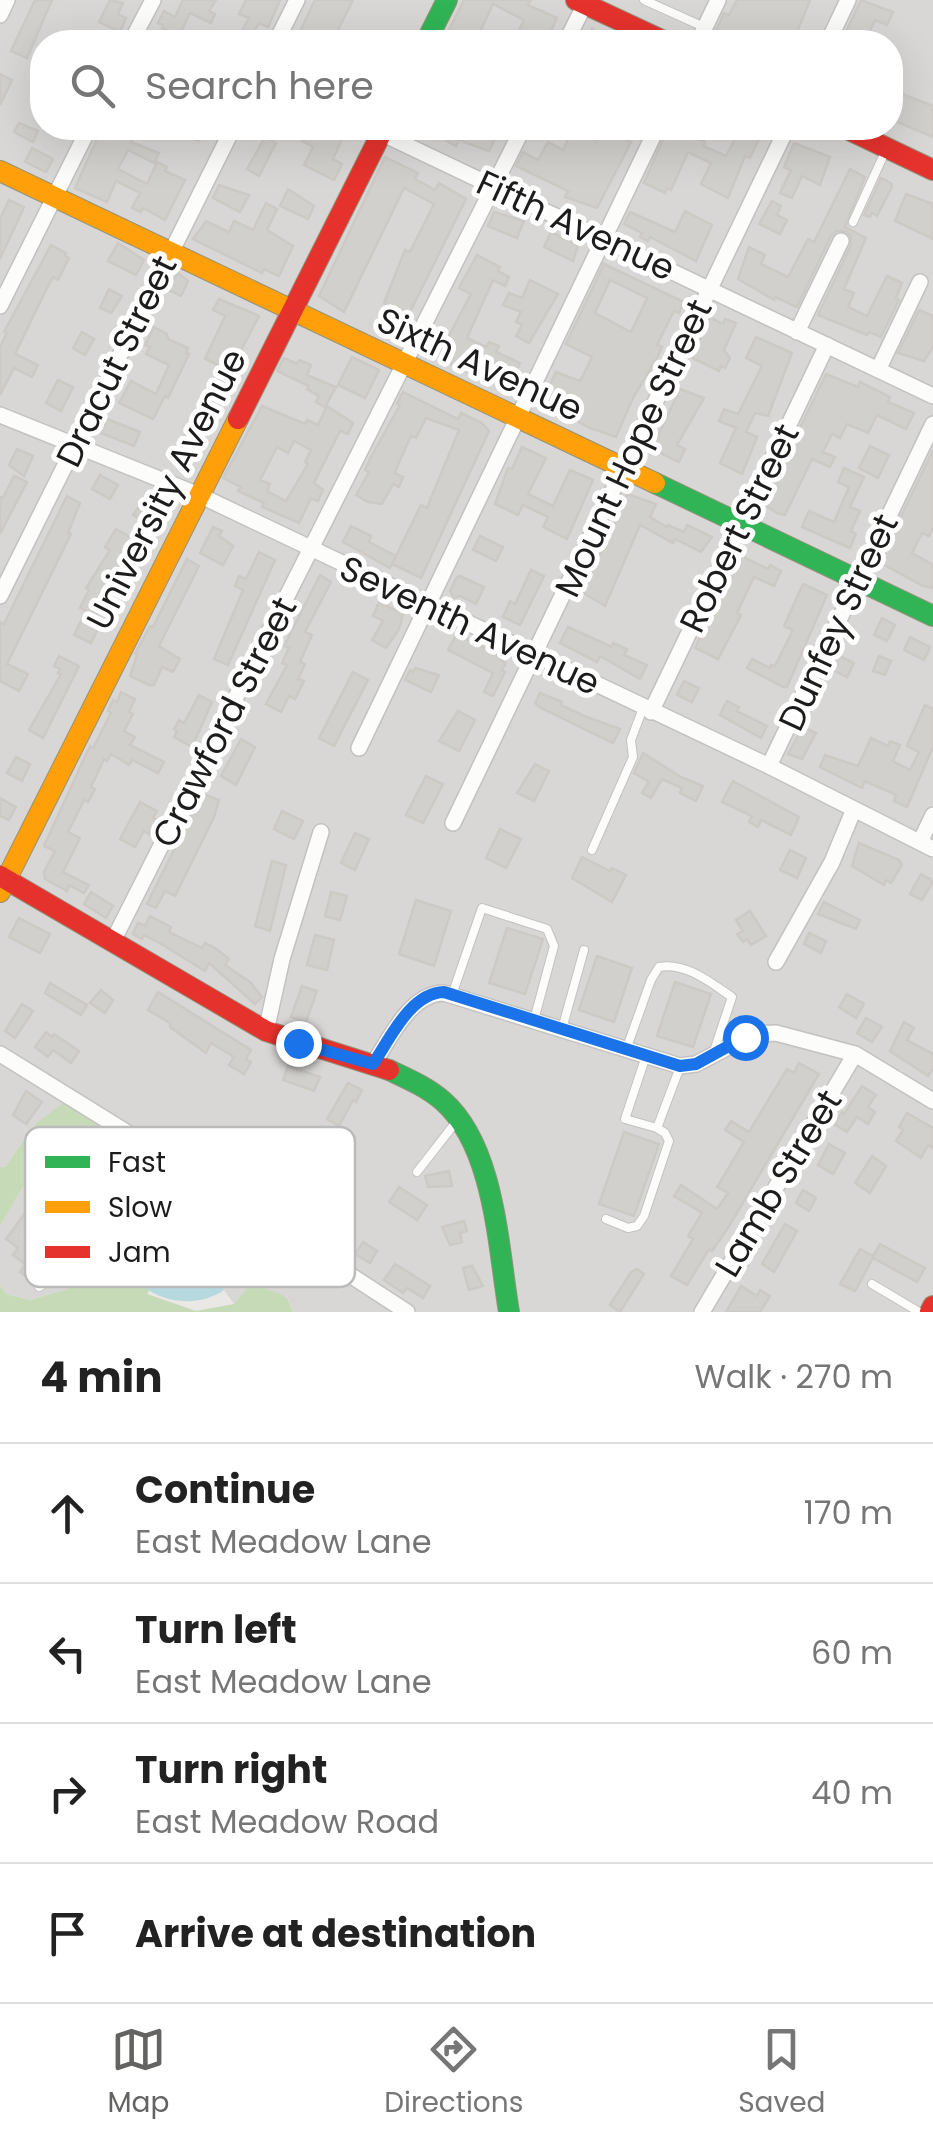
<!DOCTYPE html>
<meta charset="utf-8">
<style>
:root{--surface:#fff;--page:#f2f2f2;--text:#222;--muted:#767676;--line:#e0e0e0;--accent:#646362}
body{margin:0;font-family:Poppins,sans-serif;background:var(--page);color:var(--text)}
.stop{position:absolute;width:30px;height:30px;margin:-22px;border:8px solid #1a73e8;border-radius:50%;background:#fff}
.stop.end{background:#1a73e8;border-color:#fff;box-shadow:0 2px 10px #0008}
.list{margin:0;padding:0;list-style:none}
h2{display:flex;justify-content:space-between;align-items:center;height:130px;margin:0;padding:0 40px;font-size:42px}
h2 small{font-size:32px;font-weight:400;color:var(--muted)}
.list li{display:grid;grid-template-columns:65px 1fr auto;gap:30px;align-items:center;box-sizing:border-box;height:140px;padding:0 40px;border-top:2px solid var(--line)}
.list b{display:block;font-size:38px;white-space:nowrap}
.list p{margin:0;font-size:32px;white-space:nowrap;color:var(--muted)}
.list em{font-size:32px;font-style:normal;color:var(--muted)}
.icon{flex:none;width:55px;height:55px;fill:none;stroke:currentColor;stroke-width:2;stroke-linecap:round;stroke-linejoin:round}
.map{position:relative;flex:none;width:933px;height:1312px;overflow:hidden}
.search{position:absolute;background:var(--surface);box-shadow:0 10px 40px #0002;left:30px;right:30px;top:30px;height:110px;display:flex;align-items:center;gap:25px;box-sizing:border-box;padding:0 35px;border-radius:40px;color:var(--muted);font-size:38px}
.sheet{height:690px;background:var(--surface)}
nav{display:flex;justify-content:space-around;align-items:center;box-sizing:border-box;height:140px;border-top:2px solid var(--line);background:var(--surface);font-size:28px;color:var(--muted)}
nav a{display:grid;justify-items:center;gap:5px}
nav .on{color:var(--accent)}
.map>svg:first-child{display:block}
.residential{fill:#d9d7d6;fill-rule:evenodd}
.forest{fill:#c6dab8}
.water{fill:#b6d9df}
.building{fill:#d2d0cd;stroke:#cdc9c5;stroke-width:2.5;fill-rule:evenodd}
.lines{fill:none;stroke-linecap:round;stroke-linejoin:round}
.lane-casing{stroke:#c3c2c0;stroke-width:10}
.street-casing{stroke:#c3c2c0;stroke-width:18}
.fast-casing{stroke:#93937c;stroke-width:22}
.slow-casing{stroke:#93937c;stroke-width:22}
.jam-casing{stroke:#93937c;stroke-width:22}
.lane{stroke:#fcfcfb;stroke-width:8}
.street{stroke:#fcfcfb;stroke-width:15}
.fast{stroke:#30b455;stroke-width:20}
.slow{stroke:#ff9f0a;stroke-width:20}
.jam{stroke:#e5322d;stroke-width:20}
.route{stroke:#1a73e8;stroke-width:12}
.labels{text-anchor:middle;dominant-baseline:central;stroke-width:10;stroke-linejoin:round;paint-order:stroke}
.street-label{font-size:35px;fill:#1c1c1c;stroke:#fff}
.key{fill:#fff;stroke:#bbb;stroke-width:2.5}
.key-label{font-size:28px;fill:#1c1c1c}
</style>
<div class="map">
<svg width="933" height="1312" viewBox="0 0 933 1312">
<rect width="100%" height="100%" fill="#eae8e4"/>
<path class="residential" d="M0,0H933V1312H293L287,1296L234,1304L192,1246L202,1228L141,1169L67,1289L30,1300L6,1294L0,1285V1226L23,1187L62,1148L106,1147L123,1154L132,1145L35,1124L5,1167H0ZM42,42H890V128H42Z"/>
<path class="forest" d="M63,1103L132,1144L123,1154L106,1147L62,1148L23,1187L0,1226V1167H5L35,1124Z
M150,1159L197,1197L202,1228L192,1246L179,1242L147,1294L196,1311L234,1304L252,1283L287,1297L293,1312H0V1285L6,1294L30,1300L67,1289L141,1169Z"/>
<path class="water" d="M167,1242C197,1240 211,1268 224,1290C197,1309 155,1303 135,1278C137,1255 146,1248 167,1242Z"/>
<path class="building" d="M35,0H52L27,58L11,51Z
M110,0L123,3L118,14L126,18L120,32L99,22Z
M183,0H216L209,11L215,14L211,23L190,13L179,36L162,28L163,25L158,23L164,11L175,17Z
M246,0H280L268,27L259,23L249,41L239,36L249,18L239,14Z
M315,0H353L332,42H295Z
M464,0H531L528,5L557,18L546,42H513L524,20L493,4L480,32L500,42H458L446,36Z
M737,0H810L793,42H730L714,35L724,13L729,15Z
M861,0L893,12L887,25L875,20L866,39L862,37L857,42L844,36Z
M592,29L620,42H585Z
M0,74L12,80L0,105Z
M890,89L933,106V137L890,119Z
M19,123L38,131L33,142L14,132Z
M102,128H139L131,142L159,153L154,163L128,150L118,169L147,184L157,162L167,167L165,171L185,180L165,220L143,208L141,212L132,208L140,193L116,181L107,202L75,188Z
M171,128H204L198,141Z
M308,128H347L333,159L342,164L334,180L304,165L313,147L301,140Z
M452,128H500L489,151L459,140L456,146L445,140Z
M602,128H614L630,135L627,141L631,142L597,208L565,197L568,191L516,166L523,152L538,160L548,142L563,150L573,129L596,140Z
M668,128H691L687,134L705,142L703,146L726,156L741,128H764L750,158L745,156L728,198L701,184L711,163L688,152L671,190L667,188L665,193L644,183Z
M265,137L276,143L259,176L247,169Z
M794,143L830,157L820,185L802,176L792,198L780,193L791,170L784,167Z
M32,148L53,159L46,172L25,162Z
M385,157L418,173L415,179L435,190L439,183L466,199L408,316L384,303L405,250L410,252L434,204L404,188L344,312L319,296Z
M850,169L865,177L845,227L866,238L844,289L854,293L848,307L867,316L887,276L902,283L896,298L899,300L881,337L869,332L867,335L818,315L851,245V236L845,231H836L831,236L797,307L775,297L774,300L738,279L749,247L765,255L761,264L788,277L808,239L814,242Z
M881,178L891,183L892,187L877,216L872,213L870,217L864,215Z
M219,185L249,195L240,212L213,198Z
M288,189L314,206L308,219L280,206Z
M906,194L933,204V239L895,221Z
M9,200L24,207L0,259V219Z
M772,201L781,206L777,215L787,220L780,234L759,224Z
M266,203L277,209L267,230L293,246L279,276L264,269L262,273L193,239L206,221L229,232L234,221L253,230Z
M685,211L712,225L696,261L650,237L648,241L640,237L642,233L624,224L630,212L675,232Z
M494,212L524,221L517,238L488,226Z
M551,232L578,245L573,261L544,247Z
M118,243L144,260L136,275L108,261Z
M51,245L66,253L65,256L69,258L58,280L53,277L48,286L15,354L38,365L32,377L14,368L0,395V347L7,333L4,332Z
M477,255L500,267L498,271L509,277L505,286L493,280L467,338L486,347L489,342L499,346L496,352L520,363L513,380L495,374L489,369L491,365L474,357L467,372L425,351L432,337L445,343L471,294L459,288Z
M604,264L684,302L679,313L674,311L657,345L662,347L657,358L633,398L616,437L590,428L577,421L578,418L542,401L556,372L580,381L592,357L566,344ZM610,280L647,298L631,332L595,313Z
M178,273L188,281L181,296L167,289Z
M530,280L558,294L529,343L516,336L522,325L516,322L521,312L503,305L509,293L522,298Z
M109,289L122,296L111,313L100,308Z
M219,299L259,316L237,358L240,360L234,373L205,359L225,316L213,310Z
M919,310L933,316V347L924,361L898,353Z
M709,317L723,324L725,319L736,323L724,350L730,358L725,368L721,366L719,371L692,358Z
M154,327L167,334L168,339L188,348L186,353L189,354L168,398L165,396L153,419L119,403L131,381L156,394L169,365L146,354L150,347L145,345Z
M82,332L94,339L85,355L73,348Z
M756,337L792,353L768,416L755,413L746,432L757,437L742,474L720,463L736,428L719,421L724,409L738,414L762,366L746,358Z
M352,357L379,370L365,398L338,385Z
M284,358L297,364L299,360L311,365L307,375L336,387L325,407L316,402L319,396L307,389L309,386L277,371Z
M826,374L858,387L860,382L890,397L888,402L914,413L906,429L877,415L868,433L847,424L840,438L832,434L823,452L835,457L830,467L812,459L785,515L777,513L763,504Z
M221,379L232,384L214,418L204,413Z
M58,380L73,387L61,411L46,403Z
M680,389L704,398L677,445L685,449L679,462L652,449Z
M403,392L458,419L461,413L482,423L489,431L421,578L392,564L421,505L427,508L459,430L426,418L416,438L411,436L397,467L395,473L403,477L399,487L393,484L382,504L368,502L356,495L369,472L365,470L371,457L400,405L397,404Z
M262,406L305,424L307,420L318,425L327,406L353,423L348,434L340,431L314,483L323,490L318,501L311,498L299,523L262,507L264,503L238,491L241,487L223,478ZM294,441L311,450L305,462L308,464L286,501L267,491L270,484L260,480L277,447L288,453Z
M107,419L140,432L134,446L101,433Z
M185,435L199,442L192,455L179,448Z
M870,446L889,455L878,478L859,468Z
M522,447L546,458L528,494L553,506L570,470L593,480L567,539L543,527L548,517L523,505L518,515L495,504L508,468L512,469Z
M17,449L33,456L24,476L9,465Z
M933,450V527L929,536L922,533L912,553L933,565V588L923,586L879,562Z
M844,468L864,477L850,507L860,511L851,531L856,534L850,548L802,527L809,511L834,522L849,487L838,482Z
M100,475L118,485L110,499L92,489Z
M14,476L27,482L0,534V497L3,498Z
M627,494L656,504L650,517L667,527L668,525L684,532L687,525L712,537L701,552L675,539L673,543L640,525L605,606L582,592L621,509L618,508L622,499L624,500Z
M67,496L80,503L68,533L71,534L7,664L28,674L19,691L0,681V622L4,624Z
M143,501L158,508L153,526L133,515Z
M351,526L371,536L369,542L396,556L390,568L343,542Z
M213,527L222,531L219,536L233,546L223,565L200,553Z
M116,529L135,540L119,565L127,570L119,585L114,582L99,609L95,621L100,624L91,643L74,635L86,611L80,608L89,590L86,588L110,550L105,547Z
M480,536L503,547L496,561L473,550Z
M259,552L275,560L228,665L214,659L243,590L235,586L239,576L246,579Z
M739,555L768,569L770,565L781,571L774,586L754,577L737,613L741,615L718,659L695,648Z
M187,559L199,566L159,646L180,659L173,672L162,667L154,685H149L130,676L137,655L135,654L150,626L153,627Z
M531,570L544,576L520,625L503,617L510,601L515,604Z
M320,575L331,582L305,632L312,635L300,662L305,664L298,679L304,681L295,699L289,696L281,712L266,704L287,665L282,663L289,648L284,646Z
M460,576L484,587L476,604L460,596L454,598L450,591L457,577Z
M803,584L827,595L787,687H783L747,668L752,659L770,668L771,665L775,666L793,630L784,626Z
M379,602L403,614L399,629L386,648L372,640L383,621L373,616Z
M882,618L895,625L887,641L874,635Z
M568,627L612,647L613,643L627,649L624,655L647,665L640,679L600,656L597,662L560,643Z
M457,634L502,657L501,660L506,663L502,670L505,672L493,696L484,692L493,673L448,650Z
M910,637L930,647L924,660L904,650Z
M835,654L854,663L847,677L829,668Z
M59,656L79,666L43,738L29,730L61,674L58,673L60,669L54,666Z
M879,656L891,661L885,675L873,671Z
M415,668L439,675L431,692L405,680L410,670L413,672Z
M353,672L368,680L334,746L319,738Z
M684,681L699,688L692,702L677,695Z
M121,692L135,699L129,712L133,714L124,731L135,737L130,745L164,762L158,773L132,760L129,765L111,754L107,761L104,759L91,787L95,789L88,802L84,800L68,832L80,838L63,872L89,885L84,893L69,885L67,891L45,879L44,872L55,851L44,846L90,746L93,748L111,713L108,711L113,700L117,702Z
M540,693L562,702L561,705L584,716L620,729L613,743L539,707L535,703Z
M199,695L212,702L192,747L174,737L177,731L174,729L179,720L184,723Z
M727,701L739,707L737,711L767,726L761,738L720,715Z
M925,705L933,709V747L907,807L894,801L896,795L865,781L862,788L820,767L825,755L858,766L871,738L888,746L890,741L900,745L893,761L910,770L919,752L907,746Z
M458,711L475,720L459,751L439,741Z
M803,727L816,733L802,759L788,754Z
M241,739L255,747L236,785L221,776Z
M643,753L681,777L703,786L696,801L680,793L682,788L662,779L651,798L642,793L649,782L634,773Z
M16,757L30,764L22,781L7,773Z
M535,764L549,771L534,801L517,793Z
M426,776L443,784L423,823L406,815Z
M733,781L799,817L791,835L761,820L758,827L749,822L752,816L722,802Z
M206,795L219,800L214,817L175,896L165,891L156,908L147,904L200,798L204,800Z
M0,798L16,807L9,820L0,816Z
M140,802L157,811L153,818L157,820L149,834L144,831L135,847L120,839Z
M282,811L303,821L294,839L274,829Z
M500,829L521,839L506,868L486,858Z
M355,833L369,839L355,870L341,863Z
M859,843L899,860L902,865L891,883L886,880L884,885L852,866Z
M790,850L806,858L797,878L780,870Z
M582,857L610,871L612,868L626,875L612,902L572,878Z
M272,861L286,865L270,931L255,926Z
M921,874L933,881L922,900L910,894Z
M91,892L113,906L106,918L84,904Z
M331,892L347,896L340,920L325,916Z
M416,900L451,911L434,966L399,954Z
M824,902L860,920L856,929L818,914Z
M750,911L766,936L751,945L747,939L743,942L737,934L743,931L736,920Z
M150,916L171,927L169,932L202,948L205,943L215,948L229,959L225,965L250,982L262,997L255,1004L209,963L205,971L163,945L144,935L142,939L133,934L138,923L145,926Z
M19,918L50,934L40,953L9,937Z
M507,928L543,939L525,994L489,983Z
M809,933L826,941L821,953L804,944Z
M315,935L334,940L327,970L307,965Z
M597,956L632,968L614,1022L579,1010Z
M675,982L711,994L693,1047L657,1036Z
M50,983L87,1005L81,1015L45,993Z
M302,986L317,991L306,1022L291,1017Z
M101,990L113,1000L105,1013L90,1003Z
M158,992L251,1050L246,1059L251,1062L244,1074L229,1065L234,1057L211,1043L206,1053L170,1027V1023L148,1010Z
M847,994L864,1004L856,1018L839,1007Z
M22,1004L33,1011L15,1038L5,1031Z
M866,1018L882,1027L872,1042L857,1033Z
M904,1022L914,1028L907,1040L933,1054V1068L928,1076L890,1051Z
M46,1032L52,1037L54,1034L79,1051L71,1063L53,1050L48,1057L35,1047Z
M799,1063L819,1074L728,1228L712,1251L709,1249L687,1285L671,1276L693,1239L688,1236L702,1213L674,1196L681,1185L717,1209L728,1193L717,1187L744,1142L725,1130L731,1121L749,1132L787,1069L794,1073Z
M288,1066L320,1077L314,1091L283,1080Z
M348,1083L362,1090L356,1102L353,1100L339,1126L327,1119Z
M862,1086L876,1095L868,1107L875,1112L868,1124L857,1117L847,1132L834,1124L842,1112L844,1114Z
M26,1091L42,1102L26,1124L13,1115Z
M907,1113L933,1128V1148L928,1145L921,1158L896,1141L903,1130L899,1127Z
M624,1132L659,1144L634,1216L599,1204Z
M829,1144L845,1153L833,1174L818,1165Z
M872,1156L886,1166L870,1193L855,1183Z
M61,1164L73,1173L79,1166L91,1175L96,1168L110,1177L98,1193L85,1183L79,1191L69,1184L26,1242L37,1249L32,1257L44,1266L32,1281L20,1272L25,1264L13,1255L18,1248L6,1239Z
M449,1171L452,1186L428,1187L425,1176Z
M399,1187L427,1205L417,1220L389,1202Z
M803,1190L816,1198L809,1211L796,1203Z
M464,1221L467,1231L460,1233L462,1242L450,1245L442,1227Z
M785,1224L797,1231L774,1272L762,1264Z
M363,1242L377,1251L370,1263L355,1254Z
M880,1244L925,1268L917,1282L873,1258L855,1291L840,1284L860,1249L873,1256Z
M395,1264L430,1286L423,1298L407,1288L403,1293L384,1280Z
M472,1266L483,1286L469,1290L463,1268Z
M637,1269L644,1274L620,1312L610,1305L631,1272Z
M741,1286L757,1296L760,1290L770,1296L760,1312H726Z"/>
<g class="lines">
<defs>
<path id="lane" d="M644,0L704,27
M853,222L885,152
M592,850L633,757L631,740L643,708
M452,995L482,908L547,929L554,946L534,1020
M562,1029L584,950
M626,1050L651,980L659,967C686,962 711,983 732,997L713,1054
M646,1056L625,1119L657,1128L680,1067
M417,1172L456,1122
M606,1219L628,1228L637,1226L644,1216L669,1141L665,1133L657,1128
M872,1284L919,1312
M39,1287L52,1279L148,1145"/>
<path id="street" d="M0,15L7,0
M131,42L153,0
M276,42L297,0
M566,42L587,0
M698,42L718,0
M828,42L848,0
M381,133L933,396
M0,306L89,128
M797,332L841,241
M878,370L920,282
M0,415L199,495L769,766L933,849
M0,596L233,128
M651,712L827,345
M359,748L657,128
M769,766L933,424
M453,823L787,128
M920,842L933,815
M113,941L523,128
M776,962L832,862L854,809
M266,1031L282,959L321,832
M0,1054L210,1184L407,1312
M373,1064C390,1039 410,993 444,993L680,1066L696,1064L753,1034L776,1033L855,1054L933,1101
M702,1312L855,1054"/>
<path id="fast" d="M426,42L447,0
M655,483L933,616
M389,1070C408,1079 427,1087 443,1101C495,1147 498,1247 509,1312"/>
<path id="slow" d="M0,171L655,483
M0,892L238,419"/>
<path id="jam" d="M576,0L666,42
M845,128L933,170
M238,419L384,128
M0,876L266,1031L389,1070
M930,1312L933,1306"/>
</defs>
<use href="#lane" class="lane-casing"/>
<use href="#street" class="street-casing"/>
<use href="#fast" class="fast-casing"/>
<use href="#slow" class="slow-casing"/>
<use href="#jam" class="jam-casing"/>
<use href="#lane" class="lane"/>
<use href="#street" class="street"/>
<use href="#fast" class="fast"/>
<use href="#slow" class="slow"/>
<use href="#jam" class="jam"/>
</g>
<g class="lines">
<path class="route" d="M298,1043L373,1064C390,1039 410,993 444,992L680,1066L696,1064L745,1037"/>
</g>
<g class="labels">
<g class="street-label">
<text transform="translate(576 225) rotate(25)">Fifth Avenue</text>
<text transform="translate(116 361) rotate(-64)">Dracut Street</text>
<text transform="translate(480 364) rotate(25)">Sixth Avenue</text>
<text transform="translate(633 448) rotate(-65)">Mount Hope Street</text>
<text transform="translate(166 489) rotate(-63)">University Avenue</text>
<text transform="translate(739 528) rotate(-64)">Robert Street</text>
<text transform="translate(838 622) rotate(-65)">Dunfey Street</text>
<text transform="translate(470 625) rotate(25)">Seventh Avenue</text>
<text transform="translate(224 722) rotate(-63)">Crawford Street</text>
<text transform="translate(778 1183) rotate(-59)">Lamb Street</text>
</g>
</g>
<rect x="25" y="1127" width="330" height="160" rx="15" class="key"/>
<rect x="45" y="1156" width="45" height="12" fill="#30b455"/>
<rect x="45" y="1201" width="45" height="12" fill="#ff9f0a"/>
<rect x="45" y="1246" width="45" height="12" fill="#e5322d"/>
<g class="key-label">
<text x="108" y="1172">Fast</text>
<text x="108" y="1217">Slow</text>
<text x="108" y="1262">Jam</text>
</g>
</svg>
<div class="stop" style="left:745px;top:1037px"></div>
<div class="stop end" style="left:298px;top:1043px"></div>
<div class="search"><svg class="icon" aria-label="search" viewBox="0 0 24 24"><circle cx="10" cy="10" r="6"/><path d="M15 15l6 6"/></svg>Search here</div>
</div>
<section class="sheet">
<h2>4 min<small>Walk · 270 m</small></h2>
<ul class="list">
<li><svg class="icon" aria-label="ahead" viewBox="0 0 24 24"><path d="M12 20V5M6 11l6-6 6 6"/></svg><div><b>Continue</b><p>East Meadow Lane</p></div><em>170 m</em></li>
<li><svg class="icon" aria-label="left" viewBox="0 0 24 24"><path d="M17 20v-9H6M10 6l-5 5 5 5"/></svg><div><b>Turn left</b><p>East Meadow Lane</p></div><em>60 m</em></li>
<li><svg class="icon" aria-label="right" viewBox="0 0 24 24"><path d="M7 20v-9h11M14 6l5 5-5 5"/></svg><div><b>Turn right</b><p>East Meadow Road</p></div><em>40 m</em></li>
<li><svg class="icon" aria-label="arrive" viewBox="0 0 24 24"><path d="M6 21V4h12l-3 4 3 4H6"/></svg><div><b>Arrive at destination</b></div></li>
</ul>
</section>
<nav>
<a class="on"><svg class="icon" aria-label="map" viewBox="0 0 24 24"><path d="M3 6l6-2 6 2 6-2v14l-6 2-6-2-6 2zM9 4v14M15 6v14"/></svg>Map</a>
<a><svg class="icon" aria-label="directions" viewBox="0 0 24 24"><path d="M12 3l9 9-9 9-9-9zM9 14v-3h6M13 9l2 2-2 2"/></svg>Directions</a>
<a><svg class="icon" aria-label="saved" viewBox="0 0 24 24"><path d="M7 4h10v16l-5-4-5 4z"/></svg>Saved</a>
</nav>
